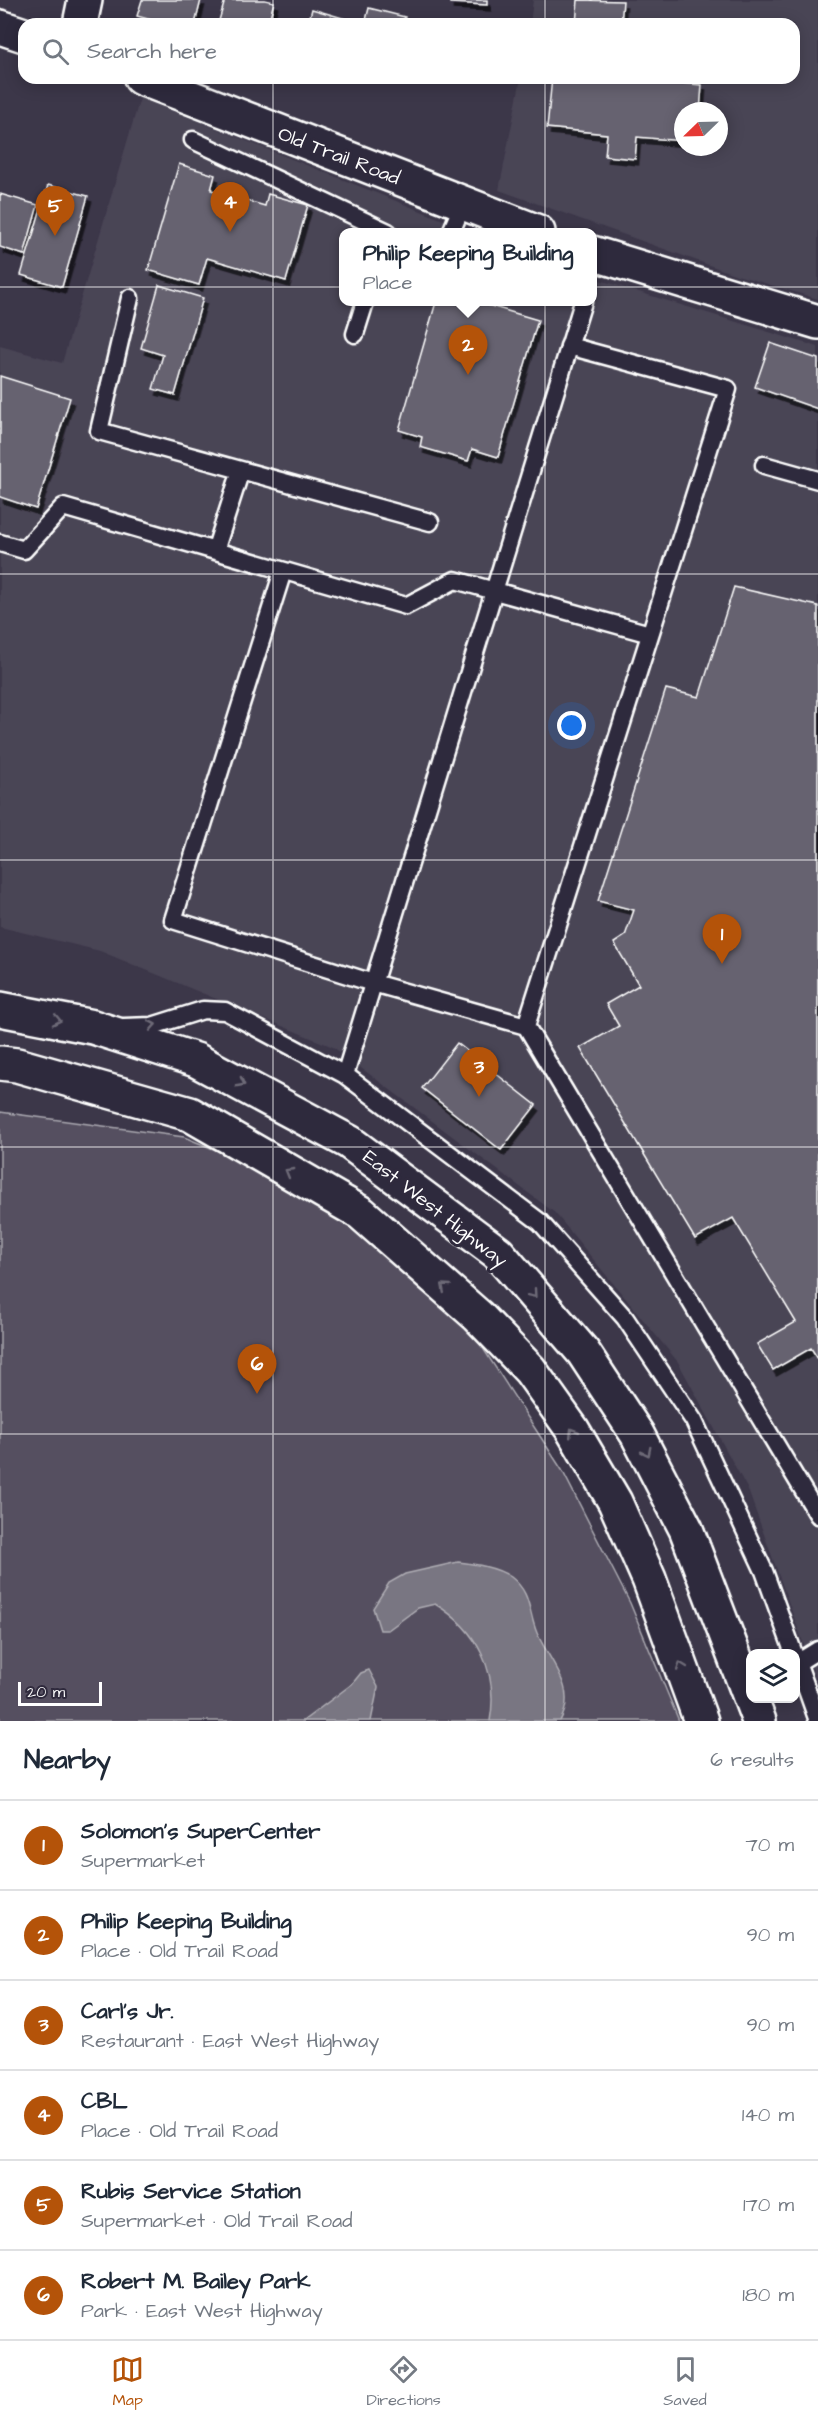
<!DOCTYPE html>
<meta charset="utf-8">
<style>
:root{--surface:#fff;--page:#f6f6f7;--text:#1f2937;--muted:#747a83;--line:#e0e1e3;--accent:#b45309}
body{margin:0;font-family:"Architects Daughter",sans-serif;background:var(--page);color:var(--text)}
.controls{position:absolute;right:18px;bottom:18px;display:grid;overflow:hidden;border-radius:12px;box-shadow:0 3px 15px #0003}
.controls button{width:54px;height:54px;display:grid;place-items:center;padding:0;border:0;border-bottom:2px solid var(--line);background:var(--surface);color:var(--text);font:30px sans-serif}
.compass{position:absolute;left:674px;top:102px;width:54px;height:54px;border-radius:50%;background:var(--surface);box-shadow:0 3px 15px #0003;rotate:247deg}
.scale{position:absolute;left:18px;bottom:15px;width:84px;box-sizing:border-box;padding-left:6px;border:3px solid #fff;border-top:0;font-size:16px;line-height:21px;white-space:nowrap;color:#fff;-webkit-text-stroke:4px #2f2a3d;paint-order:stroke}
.you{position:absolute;left:572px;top:726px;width:21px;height:21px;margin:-15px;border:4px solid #fff;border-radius:50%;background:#1a73e8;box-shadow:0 0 0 9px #1a73e833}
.badge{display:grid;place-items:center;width:39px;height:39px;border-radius:50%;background:var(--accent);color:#fff;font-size:20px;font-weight:700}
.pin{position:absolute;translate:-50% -50px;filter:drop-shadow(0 2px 3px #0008)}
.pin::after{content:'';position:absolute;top:32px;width:21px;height:18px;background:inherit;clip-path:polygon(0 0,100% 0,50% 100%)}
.popup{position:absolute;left:339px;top:228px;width:258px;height:78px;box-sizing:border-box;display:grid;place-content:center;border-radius:12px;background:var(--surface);filter:drop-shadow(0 2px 4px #0005);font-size:20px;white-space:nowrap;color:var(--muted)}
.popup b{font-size:22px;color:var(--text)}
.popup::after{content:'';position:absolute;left:50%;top:100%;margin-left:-12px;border:12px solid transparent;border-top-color:var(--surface)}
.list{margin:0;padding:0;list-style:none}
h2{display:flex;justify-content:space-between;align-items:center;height:78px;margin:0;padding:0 24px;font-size:26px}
h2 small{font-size:20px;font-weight:400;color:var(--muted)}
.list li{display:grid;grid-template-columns:39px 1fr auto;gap:18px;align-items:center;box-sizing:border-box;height:90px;padding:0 24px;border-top:2px solid var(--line)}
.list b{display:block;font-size:22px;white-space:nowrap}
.list p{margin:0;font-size:20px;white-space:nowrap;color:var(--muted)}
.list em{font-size:20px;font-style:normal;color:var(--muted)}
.icon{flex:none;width:33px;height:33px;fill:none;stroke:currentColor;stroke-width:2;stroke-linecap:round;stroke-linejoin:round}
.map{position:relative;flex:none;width:818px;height:1721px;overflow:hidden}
.search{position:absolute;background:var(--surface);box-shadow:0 3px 15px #0003;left:18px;right:18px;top:18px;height:66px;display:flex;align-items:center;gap:15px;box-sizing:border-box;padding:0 21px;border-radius:18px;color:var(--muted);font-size:22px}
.sheet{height:618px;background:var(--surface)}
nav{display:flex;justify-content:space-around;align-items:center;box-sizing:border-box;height:84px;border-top:2px solid var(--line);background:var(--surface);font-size:16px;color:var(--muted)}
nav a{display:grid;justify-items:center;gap:3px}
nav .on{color:var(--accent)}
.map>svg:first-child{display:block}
.built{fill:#494455;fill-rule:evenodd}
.park{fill:#555060;stroke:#aaa8b0;stroke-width:1.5}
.water{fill:#797682;stroke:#afadb4;stroke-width:1.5}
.building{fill:#666270;stroke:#fff;stroke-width:1.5;filter:url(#shadow)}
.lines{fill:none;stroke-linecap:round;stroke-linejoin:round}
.service-casing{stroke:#fff;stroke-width:21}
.minor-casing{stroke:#fff;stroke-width:38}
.secondary-casing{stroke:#fff;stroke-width:38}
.trunk-casing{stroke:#fff;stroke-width:38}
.service{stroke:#2f2a3d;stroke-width:16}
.minor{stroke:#2f2a3d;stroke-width:33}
.secondary{stroke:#2f2a3d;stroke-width:33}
.trunk{stroke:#2f2a3d;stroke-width:33}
.oneway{stroke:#6d6a77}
.grid{fill:none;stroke:#fff;stroke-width:1.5;stroke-opacity:0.55}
.labels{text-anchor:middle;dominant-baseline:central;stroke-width:6;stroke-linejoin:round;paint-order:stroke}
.street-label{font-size:20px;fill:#fff;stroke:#2f2a3d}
</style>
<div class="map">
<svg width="818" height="1721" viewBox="0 0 818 1721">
<defs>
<filter id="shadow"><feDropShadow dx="3.5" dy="6" stdDeviation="0" flood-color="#0009"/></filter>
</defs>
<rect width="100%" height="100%" fill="#3c3749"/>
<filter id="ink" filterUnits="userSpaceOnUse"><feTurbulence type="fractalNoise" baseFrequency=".0167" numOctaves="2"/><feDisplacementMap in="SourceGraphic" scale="12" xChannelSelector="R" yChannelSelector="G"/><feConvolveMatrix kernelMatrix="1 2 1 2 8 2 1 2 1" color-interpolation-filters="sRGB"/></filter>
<g filter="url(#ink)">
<path class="built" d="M533,0H818V299L737,275L499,190L521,78H794V24H530ZM683,111H719V147H683Z
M140,98L473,232H344V302H592L593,278L818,347V1684L748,1490L678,1362L555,1213L333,1047L100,951L0,927V346L62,363Z"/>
<path class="park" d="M0,1112L184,1137L255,1166L345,1217L464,1319L562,1470L630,1603L679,1721H0Z"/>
<path class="water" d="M458,1562C474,1564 497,1567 511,1577C532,1593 528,1612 537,1633C549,1661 579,1689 560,1721H490C499,1672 477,1629 435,1604L418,1608L388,1630H380L373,1608L389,1583L405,1574Z
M369,1670L378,1687L371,1721H303L352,1684L361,1673Z"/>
<path class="building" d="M142,0H201L195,24H166L137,16Z
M225,0H265L274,2L268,24H218Z
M450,0H487V5L450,3Z
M578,0L623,1L621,24H576Z
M369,8L405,17L403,24H365Z
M312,9L346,19L344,24H308Z
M552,78H626L702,85L700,111H683V141L637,137L635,159L605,156L607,134L547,128Z
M179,164L215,175L211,190L265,206L268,194L308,205L286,281L207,258L199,285L148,270Z
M48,185L88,196L62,287L21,275Z
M0,194L38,205L24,255L0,247Z
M159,285L203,298L175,395L153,389L163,355L141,348Z
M436,302H477L538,320L498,457L472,449L468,461L420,447L422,437L399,430Z
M770,343L818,359V409L755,387Z
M0,376L70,398L36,509L0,497Z
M734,587L818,606V1359L811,1348L773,1370L757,1344L796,1322L733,1218L695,1239L580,1048L619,1026L606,1004L639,985L614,943L625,936L634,910L598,901L666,689L699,697Z
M457,1043L536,1105L501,1150L422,1088Z"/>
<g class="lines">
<defs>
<path id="service" d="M193,140L388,232
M451,232L463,204
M130,298L99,431L430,522
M355,334L365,302
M764,465L818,480
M0,543L24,550L63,507L406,606L455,580L650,634
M215,551L241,470
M283,571L173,920L373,983L526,1026L818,1515
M526,1026L728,389L569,346
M124,1027L152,1026L203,1010L225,1011L345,1075L540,1222L625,1318L694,1421L764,1571L794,1654
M345,1075L583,302
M796,1659L818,1721
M797,1663L818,1650"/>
<path id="minor" d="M80,24L85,0"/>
<path id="secondary" d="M0,27L24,35
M141,78L538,232
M592,253L818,322"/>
<path id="trunk" d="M0,1009L93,1027L196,1060L349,1142L498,1253L583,1352L637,1434L686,1529L759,1721
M0,1063L17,1065L190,1114L361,1213L478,1316L530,1370L572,1429L615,1502L649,1579L701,1721"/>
</defs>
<use href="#service" class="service-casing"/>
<use href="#minor" class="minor-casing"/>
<use href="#secondary" class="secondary-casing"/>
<use href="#trunk" class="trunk-casing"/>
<use href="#service" class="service"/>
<use href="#minor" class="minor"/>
<use href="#secondary" class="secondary"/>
<use href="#trunk" class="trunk"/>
</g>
<defs><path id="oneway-chevron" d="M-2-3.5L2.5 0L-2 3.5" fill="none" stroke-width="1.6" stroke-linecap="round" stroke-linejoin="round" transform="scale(1.5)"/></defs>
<g class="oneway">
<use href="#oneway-chevron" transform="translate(57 1020) rotate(12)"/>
<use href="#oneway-chevron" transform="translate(152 1025) rotate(-10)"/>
<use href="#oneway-chevron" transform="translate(241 1083) rotate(28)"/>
<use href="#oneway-chevron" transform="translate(289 1172) rotate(-150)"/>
<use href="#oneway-chevron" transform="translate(445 1287) rotate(-139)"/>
<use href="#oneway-chevron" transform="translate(533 1294) rotate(49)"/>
<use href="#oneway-chevron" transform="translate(573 1432) rotate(-122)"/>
<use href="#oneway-chevron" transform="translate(647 1452) rotate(63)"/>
<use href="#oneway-chevron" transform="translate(681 1666) rotate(-110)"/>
</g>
</g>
<path class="grid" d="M273,0V24M545,0V24M273,78V1721M545,78V1721M0,287H818M0,574H818M0,860H818M0,1147H818M0,1434H818"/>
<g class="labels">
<g class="street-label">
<text transform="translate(339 156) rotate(21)">Old Trail Road</text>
<text transform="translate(435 1209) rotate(38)">East West Highway</text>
</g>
</g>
</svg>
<div class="controls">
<button><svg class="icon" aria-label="layers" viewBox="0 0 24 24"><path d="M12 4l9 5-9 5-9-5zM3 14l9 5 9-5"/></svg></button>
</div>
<svg class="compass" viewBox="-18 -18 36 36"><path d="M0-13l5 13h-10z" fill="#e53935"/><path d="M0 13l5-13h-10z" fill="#747a83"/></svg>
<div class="scale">20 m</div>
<div class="you"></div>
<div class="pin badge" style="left:722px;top:964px">1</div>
<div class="pin badge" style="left:468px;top:375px">2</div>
<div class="popup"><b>Philip Keeping Building</b>Place</div>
<div class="pin badge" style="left:479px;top:1097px">3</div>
<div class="pin badge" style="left:230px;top:232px">4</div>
<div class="pin badge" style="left:55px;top:236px">5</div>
<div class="pin badge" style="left:257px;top:1394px">6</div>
<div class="search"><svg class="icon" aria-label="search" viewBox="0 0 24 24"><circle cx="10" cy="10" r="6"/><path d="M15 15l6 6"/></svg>Search here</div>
</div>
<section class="sheet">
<h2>Nearby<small>6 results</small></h2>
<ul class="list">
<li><span class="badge">1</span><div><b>Solomon's SuperCenter</b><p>Supermarket</p></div><em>70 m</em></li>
<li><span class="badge">2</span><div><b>Philip Keeping Building</b><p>Place · Old Trail Road</p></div><em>90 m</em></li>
<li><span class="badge">3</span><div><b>Carl's Jr.</b><p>Restaurant · East West Highway</p></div><em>90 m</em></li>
<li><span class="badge">4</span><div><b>CBL</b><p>Place · Old Trail Road</p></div><em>140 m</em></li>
<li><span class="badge">5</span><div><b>Rubis Service Station</b><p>Supermarket · Old Trail Road</p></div><em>170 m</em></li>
<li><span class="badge">6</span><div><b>Robert M. Bailey Park</b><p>Park · East West Highway</p></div><em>180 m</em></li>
</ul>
</section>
<nav>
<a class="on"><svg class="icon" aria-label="map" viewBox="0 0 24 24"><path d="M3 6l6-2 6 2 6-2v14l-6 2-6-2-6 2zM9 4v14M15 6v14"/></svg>Map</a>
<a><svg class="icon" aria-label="directions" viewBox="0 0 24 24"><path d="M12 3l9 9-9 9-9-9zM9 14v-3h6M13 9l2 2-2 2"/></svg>Directions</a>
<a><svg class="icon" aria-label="saved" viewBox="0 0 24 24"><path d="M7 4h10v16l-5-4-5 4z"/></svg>Saved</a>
</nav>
